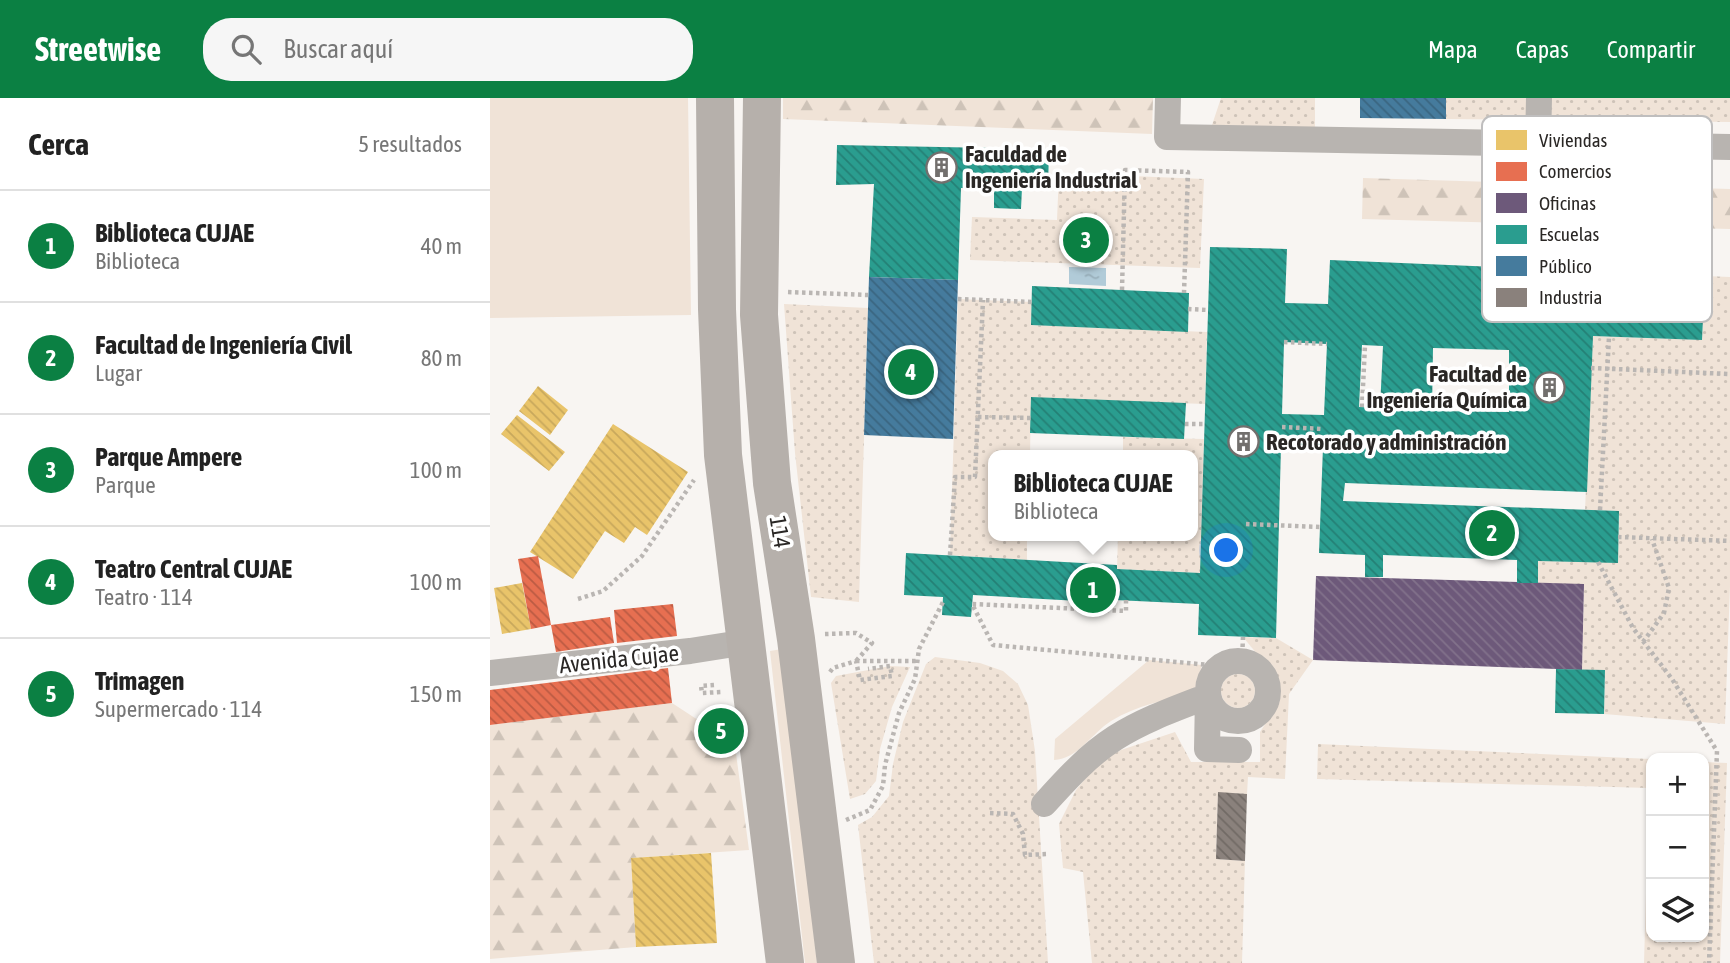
<!DOCTYPE html>
<html lang="es">
<meta charset="utf-8">
<style>
:root{--surface:#fff;--page:#f6f6f6;--text:#222;--muted:#767676;--line:#e0e0e0;--accent:#0b8043}
body{margin:0;font-family:"Asap Condensed",sans-serif;background:var(--page);color:var(--text)}
.controls{position:absolute;right:21px;bottom:21px;display:grid;overflow:hidden;border-radius:14px;box-shadow:0 2px 5px #0004}
.controls button{width:63px;height:63px;display:grid;place-items:center;padding:0;border:0;border-bottom:2px solid var(--line);background:var(--surface);color:var(--text);font:35px sans-serif}
.you{position:absolute;left:737px;top:453px;width:24px;height:24px;margin:-18px;border:5px solid #fff;border-radius:50%;background:#1a73e8;box-shadow:0 0 0 10px #1a73e833}
.badge{display:grid;place-items:center;width:46px;height:46px;border-radius:50%;background:var(--accent);color:#fff;font-size:23px;font-weight:700}
.pin{position:absolute;translate:-50% -50%;border:4px solid #fff;box-shadow:0 2px 7px #0006}
.popup{position:absolute;left:498px;top:352px;width:210px;height:91px;box-sizing:border-box;display:grid;place-content:center;border-radius:14px;background:var(--surface);filter:drop-shadow(0 2px 5px #0005);font-size:23px;white-space:nowrap;color:var(--muted)}
.popup b{font-size:26px;color:var(--text)}
.popup::after{content:'';position:absolute;left:50%;top:100%;margin-left:-14px;border:14px solid transparent;border-top-color:var(--surface)}
.list{margin:0;padding:0;list-style:none}
h2{display:flex;justify-content:space-between;align-items:center;height:91px;margin:0;padding:0 28px;font-size:30px}
h2 small{font-size:23px;font-weight:400;color:var(--muted)}
.list li{display:grid;grid-template-columns:46px 1fr auto;gap:21px;align-items:center;box-sizing:border-box;height:112px;padding:0 28px;border-top:2px solid var(--line)}
.list b{display:block;font-size:26px;white-space:nowrap}
.list p{margin:0;font-size:23px;white-space:nowrap;color:var(--muted)}
.list em{font-size:23px;font-style:normal;color:var(--muted)}
.icon{flex:none;width:38px;height:38px;fill:none;stroke:currentColor;stroke-width:2;stroke-linecap:round;stroke-linejoin:round}
.map{position:relative;flex:none;width:1240px;height:865px;overflow:hidden}
header{display:flex;align-items:center;gap:42px;box-sizing:border-box;height:98px;padding:0 35px;background:var(--accent);color:#fff}
header strong{font-size:33px}
nav{display:flex;gap:38px;margin-inline-start:auto;font-size:24px}
.search{width:490px;height:63px;background:var(--page);display:flex;align-items:center;gap:18px;box-sizing:border-box;padding:0 24px;border-radius:28px;color:var(--muted);font-size:26px}
main{display:flex}
aside{flex:1;background:var(--surface)}
.map>svg:first-child{display:block}
.grass{fill:#f0e3d7}
.forest{fill:url(#forest-firs)}
.park{fill:url(#park-dots)}
.water{fill:url(#water-ripples)}
.homes{fill:url(#homes-back-hatch)}
.shops{fill:url(#shops-back-hatch)}
.offices{fill:url(#offices-back-hatch)}
.schools{fill:url(#schools-back-hatch);fill-rule:evenodd}
.public{fill:url(#public-back-hatch)}
.industry{fill:url(#industry-back-hatch)}
.lines{fill:none;stroke-linecap:round;stroke-linejoin:round}
.path{stroke:#bab6b3;stroke-width:4.5;stroke-dasharray:3.5 3.5;stroke-linecap:butt}
.minor{stroke:#b8b4b0;stroke-width:26}
.highway{stroke:#b6b0ab;stroke-width:38}
.labels{text-anchor:middle;dominant-baseline:central;stroke-width:7;stroke-linejoin:round;paint-order:stroke}
.poi-label{font-size:23px;font-weight:bold;fill:#2a2725;stroke:#fff;text-anchor:start}
.street-label{font-size:23px;fill:#2a2725;stroke:#fff}
.key{fill:#fff;stroke:#bfbebe;stroke-width:2}
.key-label{font-size:19px;fill:#2a2725}
</style>
<header>
<strong>Streetwise</strong>
<div class="search"><svg class="icon" aria-label="search" viewBox="0 0 24 24"><circle cx="10" cy="10" r="6"/><path d="M15 15l6 6"/></svg>Buscar aquí</div>
<nav><a>Mapa</a><a>Capas</a><a>Compartir</a></nav>
</header>
<main>
<aside>
<h2>Cerca<small>5 resultados</small></h2>
<ul class="list">
<li><span class="badge">1</span><div><b>Biblioteca CUJAE</b><p>Biblioteca</p></div><em>40 m</em></li>
<li><span class="badge">2</span><div><b>Facultad de Ingeniería Civil</b><p>Lugar</p></div><em>80 m</em></li>
<li><span class="badge">3</span><div><b>Parque Ampere</b><p>Parque</p></div><em>100 m</em></li>
<li><span class="badge">4</span><div><b>Teatro Central CUJAE</b><p>Teatro · 114</p></div><em>100 m</em></li>
<li><span class="badge">5</span><div><b>Trimagen</b><p>Supermercado · 114</p></div><em>150 m</em></li>
</ul>
</aside>
<div class="map">
<svg width="1240" height="865" viewBox="0 0 1240 865">
<defs>
<pattern id="forest-firs" width="22" height="20" patternUnits="userSpaceOnUse" patternTransform="scale(1.75)"><rect width="22" height="20" fill="#f0e3d7"/><path d="M5 1l3.5 6h-7zM16 11l3.5 6h-7z" fill="#cec3b8"/></pattern>
<pattern id="park-dots" width="8" height="8" patternUnits="userSpaceOnUse" patternTransform="scale(1.75)"><rect width="8" height="8" fill="#f0e3d7"/><path d="M2 2h.1M6 6h.1" fill="none" stroke="#cec3b8" stroke-width="1.8" stroke-linecap="round"/></pattern>
<pattern id="water-ripples" width="26" height="14" patternUnits="userSpaceOnUse" patternTransform="scale(1.75)"><rect width="26" height="14" fill="#b1cbd8"/><path d="M2 4q2-2 4 0t4 0M15 11q2-2 4 0t4 0" fill="none" stroke="#98aeb9"/></pattern>
<pattern id="homes-back-hatch" width="6" height="6" patternUnits="userSpaceOnUse" patternTransform="scale(1.75)"><rect width="6" height="6" fill="#e9c46a"/><path d="M-1 5l2 2M0 0l6 6M5-1l2 2" fill="none" stroke="#c8a85c"/></pattern>
<pattern id="shops-back-hatch" width="6" height="6" patternUnits="userSpaceOnUse" patternTransform="scale(1.75)"><rect width="6" height="6" fill="#e76f51"/><path d="M-1 5l2 2M0 0l6 6M5-1l2 2" fill="none" stroke="#bb5b43"/></pattern>
<pattern id="offices-back-hatch" width="6" height="6" patternUnits="userSpaceOnUse" patternTransform="scale(1.75)"><rect width="6" height="6" fill="#6d597a"/><path d="M-1 5l2 2M0 0l6 6M5-1l2 2" fill="none" stroke="#82728b"/></pattern>
<pattern id="schools-back-hatch" width="6" height="6" patternUnits="userSpaceOnUse" patternTransform="scale(1.75)"><rect width="6" height="6" fill="#2a9d8f"/><path d="M-1 5l2 2M0 0l6 6M5-1l2 2" fill="none" stroke="#248075"/></pattern>
<pattern id="public-back-hatch" width="6" height="6" patternUnits="userSpaceOnUse" patternTransform="scale(1.75)"><rect width="6" height="6" fill="#457b9d"/><path d="M-1 5l2 2M0 0l6 6M5-1l2 2" fill="none" stroke="#3a6580"/></pattern>
<pattern id="industry-back-hatch" width="6" height="6" patternUnits="userSpaceOnUse" patternTransform="scale(1.75)"><rect width="6" height="6" fill="#8a817c"/><path d="M-1 5l2 2M0 0l6 6M5-1l2 2" fill="none" stroke="#716a65"/></pattern>
</defs>
<rect width="100%" height="100%" fill="#f8f5f2"/>
<path class="grass" d="M0,0H198L201,217L0,220Z
M292,551L327,865H315L280,553Z
M659,562L712,567L704,596C675,602 647,607 621,623C602,635 588,661 564,662L565,641Z"/>
<path class="forest" d="M293,0H663L662,36L293,21Z
M873,80L1240,91V131L872,121Z
M182,605L208,622L212,651L245,648L259,752L141,760L146,849L0,861V627Z"/>
<path class="park" d="M731,0H825V31L721,30Z
M956,0H1240V24L956,21Z
M569,75L714,81L710,170L480,162L482,119L567,122Z
M1215,178L1240,179V488L1235,626L1114,616L1115,573L1092,572L1094,487L1048,485V463L1128,464L1129,413L1095,412L1103,238L1212,242Z
M468,201L542,204L541,227L717,234L715,306L541,300L540,357H503V438H537V462L460,457Z
M294,206L378,210L369,504L321,499L305,355Z
M633,339L714,341L710,475L627,471L628,438H703V357H633Z
M753,539L786,540L823,562L799,596L795,681L758,679L757,696L728,695L726,761L755,763L752,865H602L593,774L573,770L569,726L586,692L608,665L631,652L685,634L701,664H770V634L781,617L788,588L777,568Z
M445,559L490,565L513,573L528,586L538,607L545,653L558,865H384L368,727L382,719L399,698L403,666L413,624L436,566Z
M400,568L420,569L402,609L390,651L386,683L375,696L360,701L341,585L346,578Z
M731 593a17 17 0 1 1 34 0a17 17 0 1 1-34 0Z
M828,646L1161,661V839H1214V664L1237,665L1230,865H1154L1159,690L827,681Z"/>
<path class="water" d="M579,169L616,170V188L579,186Z"/>
<path class="homes" d="M48,288L78,312L60,337L29,313Z
M27,317L75,354L59,373L11,336Z
M123,326L198,374L157,437L145,429L134,445L115,433L83,481L40,454Z
M32,485L41,531L12,536L4,490Z
M221,755L227,845L146,849L141,760Z"/>
<path class="shops" d="M48,458L61,527L41,531L28,461Z
M183,506L187,538L127,545L124,512Z
M120,519L124,545L66,554L61,527Z
M178,570L182,605L0,627V592Z
M241,619L245,648L211,652L208,622Z"/>
<path class="offices" d="M826,478L1094,486L1092,572L823,562Z"/>
<path class="schools" d="M347,47L559,51L558,91L532,90L531,111L504,110V91L471,90L468,182L379,179L384,86L346,87Z
M720,149L797,151L795,205L838,206L840,162L1105,173L1104,207L1128,208L1129,174L1215,178L1212,242L1103,238L1097,394L855,385L853,403L1129,413L1128,465L1048,463V485H1027V462L893,457V479H875V457L829,455L833,349L791,348L786,540L708,537L709,506L625,502V505L483,497L481,519L452,517L453,499L414,497L416,455L627,467V471L710,475ZM794,244L837,246L834,317L792,316ZM872,247L893,248L890,310L869,309ZM943,250L1019,252V314L942,313Z
M542,188L699,195L698,234L541,227Z
M541,299L696,305L694,341L540,335Z
M1066,571L1115,572L1114,616L1065,615Z"/>
<path class="public" d="M870,0H956V21L870,20Z
M379,179L468,182L463,341L374,337Z"/>
<path class="industry" d="M728,694L757,696L755,763L726,761Z"/>
<g class="lines">
<path class="path" d="M632,192L635,72L698,74L694,195
M298,194L378,197
M468,201L542,204
M1120,207L1127,69
M698,211L718,212
M794,244L837,246
M1101,270L1240,276
M872,309L875,247
M488,319L541,320
M695,326H714
M792,329L833,331
M1110,412L1119,239
M756,426L830,429
M1128,439L1240,443
M460,457L465,379H485L493,202
M1108,464L1143,530L1182,581L1227,653L1219,865
M88,501L113,493L152,458L204,382
M636,502V513L482,506L503,547L730,568
M335,536L366,535L382,545L366,563
M1153,544L1174,515L1179,490L1162,441
M366,563H427
M752,563L753,539
M340,574L343,570L366,563L370,582L402,578L400,568L378,571
M224,587L211,588L212,595L232,594
M500,715L523,716L533,736L535,757L558,756
M356,722L380,712L393,688L395,667L409,615L425,581L429,551L453,504"/>
<path class="minor" d="M678,0L677,39L1240,49
M1048,46L1049,0
M718 593a30 30 0 1 1 60 0a30 30 0 1 1-60 0Z
M0,575L200,553L257,544
M554,706C575,683 597,658 625,640C653,622 687,610 718,598L717,651L749,652"/>
<path class="highway" d="M225,0L227,211L233,357L295,865
M272,0L269,217L282,385L306,541L346,865"/>
</g>
<defs>
<symbol id="building-ring" viewBox="-11 -11 22 22"><circle r="9.5" fill="#fff" stroke="#726f6d" stroke-width="1.5"/><path d="M-4-6H4V6H1V3H-1V6H-4ZM-2.5-4.3h1.7v1.8h-1.7ZM.8-4.3h1.7v1.8H.8ZM-2.5-1h1.7V.8h-1.7ZM.8-1h1.7V.8H.8Z" fill="#726f6d"/></symbol>
</defs>
<g fill-rule="evenodd">
<use href="#building-ring" x="434" y="52" width="35" height="35"/>
<use href="#building-ring" x="1042" y="272" width="35" height="35"/>
<use href="#building-ring" x="736" y="326" width="35" height="35"/>
</g>
<g class="labels">
<g class="poi-label">
<text x="475" y="56">Faculdad de<tspan x="475" dy="26">Ingeniería Industrial</tspan></text>
<text x="1037" y="276" text-anchor="end">Facultad de<tspan x="1037" dy="26">Ingeniería Química</tspan></text>
<text x="776" y="344">Recotorado y administración</text>
</g>
<g class="street-label">
<text transform="translate(290 434) rotate(81)">114</text>
<text transform="translate(129 561) rotate(-6)">Avenida Cujae</text>
</g>
</g>
<rect x="992" y="18" width="230" height="206" rx="10" class="key"/>
<rect x="1006" y="32" width="31" height="20" fill="#e9c46a"/>
<rect x="1006" y="64" width="31" height="19" fill="#e76f51"/>
<rect x="1006" y="95" width="31" height="20" fill="#6d597a"/>
<rect x="1006" y="127" width="31" height="19" fill="#2a9d8f"/>
<rect x="1006" y="158" width="31" height="20" fill="#457b9d"/>
<rect x="1006" y="190" width="31" height="19" fill="#8a817c"/>
<g class="key-label">
<text x="1049" y="49">Viviendas</text>
<text x="1049" y="80">Comercios</text>
<text x="1049" y="112">Oficinas</text>
<text x="1049" y="143">Escuelas</text>
<text x="1049" y="175">Público</text>
<text x="1049" y="206">Industria</text>
</g>
</svg>
<div class="controls">
<button>+</button>
<button>−</button>
<button><svg class="icon" aria-label="layers" viewBox="0 0 24 24"><path d="M12 4l9 5-9 5-9-5zM3 14l9 5 9-5"/></svg></button>
</div>
<div class="you"></div>
<div class="pin badge" style="left:603px;top:492px">1</div>
<div class="popup"><b>Biblioteca CUJAE</b>Biblioteca</div>
<div class="pin badge" style="left:1002px;top:435px">2</div>
<div class="pin badge" style="left:596px;top:142px">3</div>
<div class="pin badge" style="left:421px;top:274px">4</div>
<div class="pin badge" style="left:231px;top:633px">5</div>
</div>
</main>
